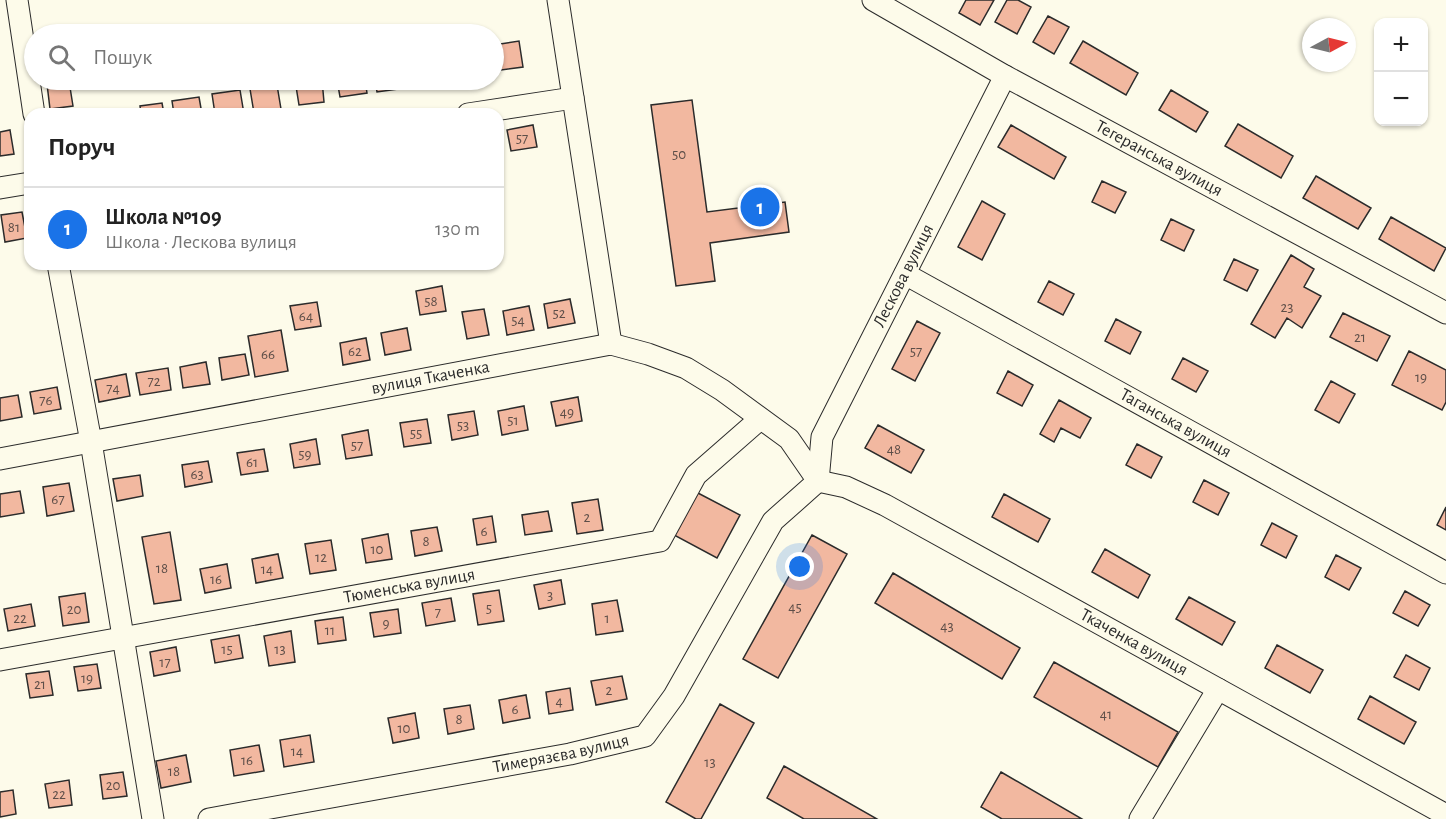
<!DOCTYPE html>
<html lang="uk">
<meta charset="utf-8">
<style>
:root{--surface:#fff;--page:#f2f2f2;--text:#222;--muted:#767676;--line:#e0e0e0;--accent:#1a73e8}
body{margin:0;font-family:"Alegreya Sans",sans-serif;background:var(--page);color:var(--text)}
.controls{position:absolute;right:18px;top:18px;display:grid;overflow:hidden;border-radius:12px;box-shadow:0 2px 4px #0004}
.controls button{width:54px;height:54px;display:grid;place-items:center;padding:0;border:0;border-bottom:2px solid var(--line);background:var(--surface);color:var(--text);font:30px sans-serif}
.compass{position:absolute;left:1302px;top:18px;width:54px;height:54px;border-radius:50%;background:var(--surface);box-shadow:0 2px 4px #0004;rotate:83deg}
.you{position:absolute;left:800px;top:567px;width:21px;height:21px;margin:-15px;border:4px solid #fff;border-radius:50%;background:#1a73e8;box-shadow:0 0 0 9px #1a73e833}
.badge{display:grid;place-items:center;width:39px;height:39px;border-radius:50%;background:var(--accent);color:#fff;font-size:20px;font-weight:700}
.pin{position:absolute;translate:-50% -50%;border:3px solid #fff;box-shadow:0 2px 6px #0006}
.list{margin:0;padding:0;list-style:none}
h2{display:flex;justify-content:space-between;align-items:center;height:78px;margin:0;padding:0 24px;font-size:26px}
h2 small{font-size:20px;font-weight:400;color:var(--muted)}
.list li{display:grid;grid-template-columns:39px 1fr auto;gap:18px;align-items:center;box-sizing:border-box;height:84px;padding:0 24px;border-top:2px solid var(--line)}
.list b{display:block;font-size:22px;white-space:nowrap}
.list p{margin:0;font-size:20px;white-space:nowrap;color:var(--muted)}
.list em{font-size:20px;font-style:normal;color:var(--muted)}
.icon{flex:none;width:33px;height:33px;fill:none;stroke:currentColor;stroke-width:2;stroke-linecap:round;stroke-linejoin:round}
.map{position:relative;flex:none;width:1446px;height:819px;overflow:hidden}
.search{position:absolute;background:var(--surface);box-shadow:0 2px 4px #0004;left:24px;top:24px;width:480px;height:66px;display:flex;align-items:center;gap:15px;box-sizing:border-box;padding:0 21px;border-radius:33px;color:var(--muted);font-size:22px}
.panel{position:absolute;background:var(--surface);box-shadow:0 2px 4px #0004;left:24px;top:108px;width:480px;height:162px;border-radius:18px}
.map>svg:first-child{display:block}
.building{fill:#f2b8a0;stroke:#2b2b2b;stroke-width:1.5}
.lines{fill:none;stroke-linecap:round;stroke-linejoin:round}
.minor-casing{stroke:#2b2b2b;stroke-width:23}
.minor{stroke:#fdfbea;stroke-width:21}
.labels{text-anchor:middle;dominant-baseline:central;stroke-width:4.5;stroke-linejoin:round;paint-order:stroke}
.number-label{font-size:15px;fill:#5d4e48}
.street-label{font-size:18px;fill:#2b2b2b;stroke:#fdfbea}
</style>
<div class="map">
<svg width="1446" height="819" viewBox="0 0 1446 819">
<rect width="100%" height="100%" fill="#fdfbea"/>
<path class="building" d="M966,0H994L980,25L959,13Z
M1007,0H1018L1031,7L1017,34L995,22Z
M1048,16L1069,27L1054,54L1033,42Z
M519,41L523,67L494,71V45Z
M1083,41L1138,73L1126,95L1070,63Z
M295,80H322L324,102L299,105Z
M337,80H365L367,93L340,97Z
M375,80H404L405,88L377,92Z
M419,80H447V81L420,85Z
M69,81L73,106L50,109L47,84Z
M277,85L281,109L254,113L250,89Z
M240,90L244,114H215L212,94Z
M1171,90L1208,112L1196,132L1159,110Z
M199,97L202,114H174L172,101Z
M692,100L707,212L785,202L789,232L710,243L715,281L676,286L651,105Z
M162,103L164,114H141L140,106Z
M1238,124L1293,156L1281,178L1225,146Z
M533,125L537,147L511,151L507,130Z
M1011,125L1066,157L1054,179L998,147Z
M10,130L14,154L0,156V132Z
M1316,176L1371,208L1358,229L1303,198Z
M1102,181L1126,192L1115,213L1092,202Z
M982,201L1005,214L982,260L958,247Z
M22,212L27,238L5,242L1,215Z
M1391,217L1446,248L1434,271L1379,239Z
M1171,219L1194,230L1184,251L1161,240Z
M1291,255L1314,269L1304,287L1321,296L1302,328L1287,318L1275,338L1251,324Z
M1234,259L1258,270L1247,291L1224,280Z
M1049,281L1074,294L1063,315L1038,302Z
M442,286L446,311L420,315L416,291Z
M570,299L575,323L548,328L544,304Z
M317,302L321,326L295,330L290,306Z
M529,306L534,330L507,335L503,311Z
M484,309L489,335L467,339L462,312Z
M1343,313L1390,336L1377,361L1330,337Z
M1116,319L1141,332L1130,354L1105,341Z
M917,321L940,333L915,381L892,369Z
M407,328L411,350L385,355L381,333Z
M281,330L288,371L255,377L248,336Z
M366,338L370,360L343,365L340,343Z
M1409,351L1446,370V402L1442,410L1392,385Z
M245,354L249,375L222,380L219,358Z
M1183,358L1208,371L1196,392L1172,379Z
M206,362L210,384L183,388L180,367Z
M168,368L171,390L140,395L136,373Z
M1008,371L1033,385L1022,406L997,393Z
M126,374L130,396L99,402L95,380Z
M1331,381L1355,394L1339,423L1315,410Z
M57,387L61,409L34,414L30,392Z
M18,395L22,417L0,421V398Z
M578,397L582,421L556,426L551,402Z
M1059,400L1091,418L1080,438L1061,428L1054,442L1040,434Z
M524,406L528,430L502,435L498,411Z
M474,411L478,435L452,440L448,415Z
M427,419L431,443L404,447L400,423Z
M878,425L924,450L911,473L865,448Z
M368,430L372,455L346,459L342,435Z
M316,439L320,464L294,468L290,444Z
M1137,444L1162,457L1151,478L1126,465Z
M264,449L268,471L241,475L237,453Z
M208,461L212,482L185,487L182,465Z
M140,475L143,496L117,501L113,479Z
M1204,480L1229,493L1218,515L1193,502Z
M69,483L74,511L47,516L43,487Z
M20,491L24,513L0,517V494Z
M696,492L740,515L717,558L674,535Z
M1004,494L1050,519L1038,542L992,517Z
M598,499L603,530L577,534L572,503Z
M1446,507V530L1437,525Z
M548,511L552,531L525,535L522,515Z
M492,516L496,542L477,545L473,519Z
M1272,523L1297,536L1286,558L1261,545Z
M437,527L442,551L415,556L411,531Z
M170,532L181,600L154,604L142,537Z
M388,534L392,559L366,563L362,539Z
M812,535L847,554L778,678L743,659Z
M331,540L336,570L310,574L305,544Z
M1105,549L1150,575L1138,598L1092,572Z
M278,554L283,578L256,583L252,559Z
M1336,555L1361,568L1349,590L1325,577Z
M227,564L231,588L205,593L200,569Z
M893,573L1020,648L1002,679L875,603Z
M561,580L565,604L539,609L534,585Z
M499,590L504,621L478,625L473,594Z
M1405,591L1430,605L1418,626L1393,613Z
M85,593L89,622L63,626L59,597Z
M1189,597L1235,622L1222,645L1176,619Z
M451,598L455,621L426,626L422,603Z
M617,600L623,631L596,635L592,604Z
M31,604L35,626L8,631L4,609Z
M398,609L401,633L374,637L370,613Z
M343,617L346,640L318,644L315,621Z
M291,631L295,662L269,666L264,636Z
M239,635L243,658L215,663L211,640Z
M1277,645L1323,670L1310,693L1265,668Z
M176,647L180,671L154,676L150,652Z
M1406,655L1430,668L1419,690L1394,677Z
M1054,662L1178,732L1158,767L1034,697Z
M97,664L101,688L78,691L74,667Z
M49,671L53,695L30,698L26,674Z
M622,676L627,699L596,705L591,681Z
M570,688L573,710L549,714L546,692Z
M526,695L530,718L503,723L499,700Z
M1370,696L1416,722L1404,744L1358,719Z
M720,704L754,723L701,819H696L666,802Z
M470,705L474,729L448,734L444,709Z
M415,713L419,738L393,743L388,718Z
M310,735L314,762L284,767L280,740Z
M259,745L264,771L234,776L230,750Z
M186,755L191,782L161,788L156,761Z
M784,766L877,819H804L767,798Z
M123,772L127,796L103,799L100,775Z
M1001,772L1082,819H1002L981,807Z
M69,780L72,805L49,808L45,784Z
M13,790L16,814L0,817V792Z"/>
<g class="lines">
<defs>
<g id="minor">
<path d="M17,0L34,114"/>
<path d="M558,0L611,344"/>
<path id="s1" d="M873,0L1005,76L1446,313"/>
<path d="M468,114L573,98"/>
<path d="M0,188L30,183"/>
<path d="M58,264L91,442L153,819"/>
<path id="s2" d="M905,274L1446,573"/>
<path id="s3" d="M0,459L611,344L648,354L686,368L722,390L789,439L818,481"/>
<path id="s4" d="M818,481L846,487L885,505L1446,815"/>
<path id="s5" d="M818,481L822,437L1005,76"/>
<path id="s6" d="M0,660L660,541L696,475L760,419"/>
<path id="s7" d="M209,819L570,754L645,736L674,696L773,521L818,481"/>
<path d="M1140,819L1218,689"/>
</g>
</defs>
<use href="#minor" class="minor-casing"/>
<use href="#minor" class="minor"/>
</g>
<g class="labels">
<g class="number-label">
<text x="522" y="138">57</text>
<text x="679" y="154">50</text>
<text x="14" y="227">81</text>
<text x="431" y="301">58</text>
<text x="1287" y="307">23</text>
<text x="559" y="313">52</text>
<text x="306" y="316">64</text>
<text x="518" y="320">54</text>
<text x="1360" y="337">21</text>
<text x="355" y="351">62</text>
<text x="916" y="351">57</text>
<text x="268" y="354">66</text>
<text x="1421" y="377">19</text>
<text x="154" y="381">72</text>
<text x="113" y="388">74</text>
<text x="46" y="400">76</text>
<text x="567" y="412">49</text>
<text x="513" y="420">51</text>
<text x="463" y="425">53</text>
<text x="416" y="433">55</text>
<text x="357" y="445">57</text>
<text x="894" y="449">48</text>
<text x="305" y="454">59</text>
<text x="252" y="462">61</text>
<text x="197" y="474">63</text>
<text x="58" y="499">67</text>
<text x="587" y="517">2</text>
<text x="484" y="531">6</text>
<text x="426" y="541">8</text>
<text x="377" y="549">10</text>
<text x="321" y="557">12</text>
<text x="162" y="568">18</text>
<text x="267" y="569">14</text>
<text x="216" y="579">16</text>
<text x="550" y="595">3</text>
<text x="795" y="607">45</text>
<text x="489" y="608">5</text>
<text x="74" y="609">20</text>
<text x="438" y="612">7</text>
<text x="20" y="618">22</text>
<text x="607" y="618">1</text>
<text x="386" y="623">9</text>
<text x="947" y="626">43</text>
<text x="330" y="630">11</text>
<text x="227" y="649">15</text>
<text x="280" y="649">13</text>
<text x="165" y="662">17</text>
<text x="87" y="678">19</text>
<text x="40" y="684">21</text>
<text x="609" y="690">2</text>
<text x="559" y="701">4</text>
<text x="515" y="709">6</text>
<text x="1106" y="714">41</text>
<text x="459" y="719">8</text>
<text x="404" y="728">10</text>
<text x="297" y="751">14</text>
<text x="247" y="760">16</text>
<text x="710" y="762">13</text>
<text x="174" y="771">18</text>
<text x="113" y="785">20</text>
<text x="59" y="794">22</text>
</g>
<g class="street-label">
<text stroke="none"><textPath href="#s1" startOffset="327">Тегеранська вулиця</textPath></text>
<text stroke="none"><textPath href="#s5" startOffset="225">Лескова вулиця</textPath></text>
<text stroke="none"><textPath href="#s3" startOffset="438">вулиця Ткаченка</textPath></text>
<text stroke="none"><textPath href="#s2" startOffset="309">Таганська вулиця</textPath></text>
<text stroke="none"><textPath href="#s6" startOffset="416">Тюменська вулиця</textPath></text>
<text stroke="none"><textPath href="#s4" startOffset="356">Ткаченка вулиця</textPath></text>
<text stroke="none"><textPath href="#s7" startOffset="358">Тимерязєва вулиця</textPath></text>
</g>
</g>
</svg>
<div class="controls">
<button>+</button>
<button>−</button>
</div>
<svg class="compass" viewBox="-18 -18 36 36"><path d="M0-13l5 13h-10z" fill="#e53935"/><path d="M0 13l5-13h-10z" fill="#767676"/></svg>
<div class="you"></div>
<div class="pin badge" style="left:760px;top:207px">1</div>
<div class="search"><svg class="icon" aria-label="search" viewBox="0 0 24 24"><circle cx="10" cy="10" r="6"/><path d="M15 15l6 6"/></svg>Пошук</div>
<section class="panel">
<h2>Поруч<small></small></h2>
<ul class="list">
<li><span class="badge">1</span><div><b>Школа №109</b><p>Школа · Лескова вулиця</p></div><em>130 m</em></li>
</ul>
</section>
</div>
